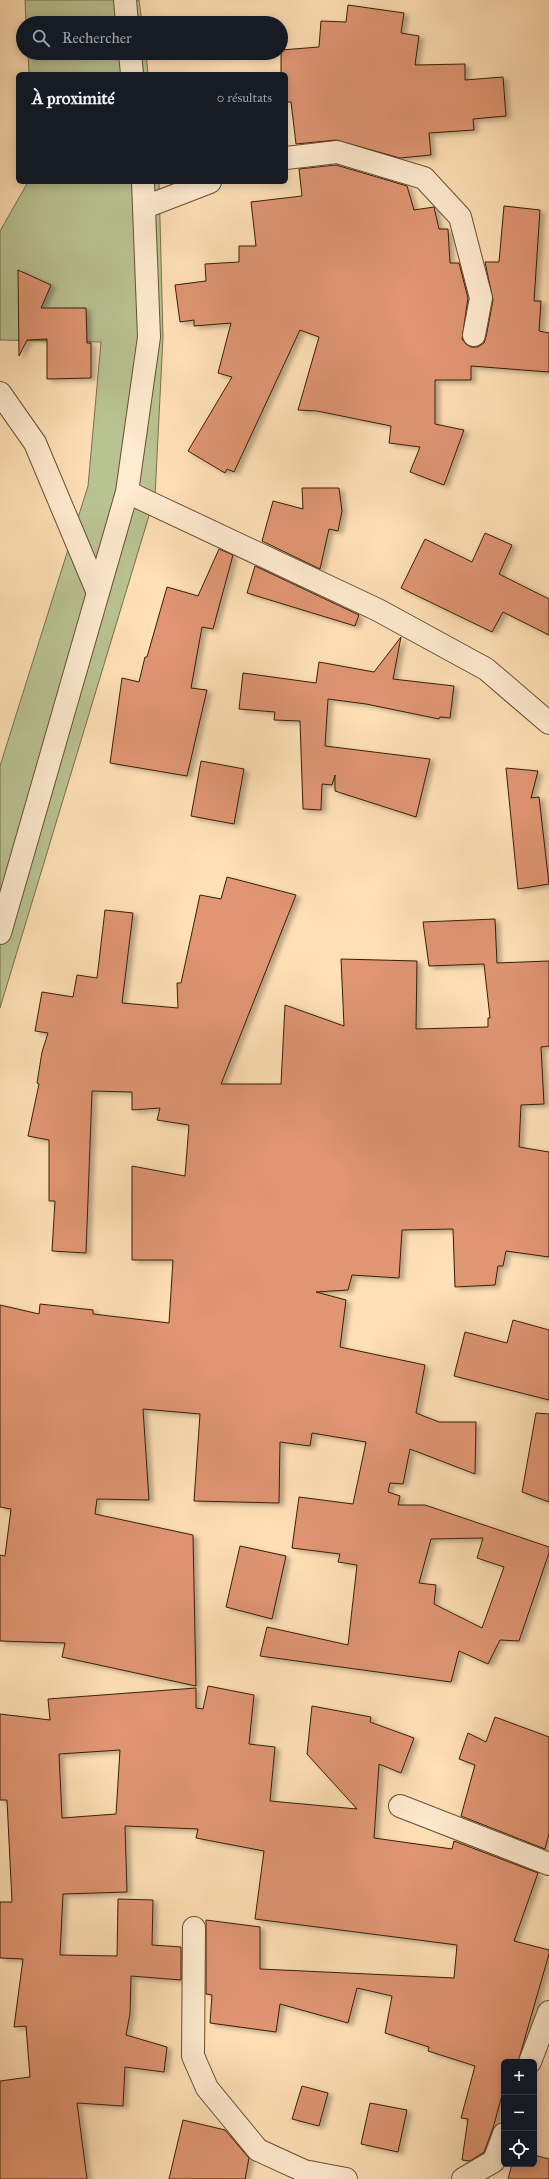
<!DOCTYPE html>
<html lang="fr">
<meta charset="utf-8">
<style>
:root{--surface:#171b24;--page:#242831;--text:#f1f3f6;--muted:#9ea1a6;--line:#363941}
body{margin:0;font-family:"IM FELL Great Primer",serif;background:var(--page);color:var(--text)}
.controls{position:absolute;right:12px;bottom:12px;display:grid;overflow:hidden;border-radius:6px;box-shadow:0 2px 10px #0003}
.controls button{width:36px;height:36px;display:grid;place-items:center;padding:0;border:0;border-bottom:1px solid var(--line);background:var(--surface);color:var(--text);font:20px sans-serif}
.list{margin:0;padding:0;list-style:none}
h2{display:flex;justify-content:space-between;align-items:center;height:52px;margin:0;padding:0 16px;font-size:17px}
h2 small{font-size:13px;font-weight:400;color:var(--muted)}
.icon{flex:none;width:22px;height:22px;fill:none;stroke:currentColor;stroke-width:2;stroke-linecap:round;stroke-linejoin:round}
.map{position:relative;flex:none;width:549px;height:2179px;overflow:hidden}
.search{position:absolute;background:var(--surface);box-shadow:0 2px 10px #0003;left:16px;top:16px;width:272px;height:44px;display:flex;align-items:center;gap:10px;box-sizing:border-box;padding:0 14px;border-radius:22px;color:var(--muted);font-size:15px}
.panel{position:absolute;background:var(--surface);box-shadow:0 2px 10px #0003;left:16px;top:72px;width:272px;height:112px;border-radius:6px}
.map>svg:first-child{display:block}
.green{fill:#bac393;stroke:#79704c}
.building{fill:#e09573;stroke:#381e06;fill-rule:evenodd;filter:url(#shadow)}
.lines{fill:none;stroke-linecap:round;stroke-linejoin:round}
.minor-casing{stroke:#6a4e32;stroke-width:24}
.minor{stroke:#ffebd0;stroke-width:22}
</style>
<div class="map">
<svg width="549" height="2179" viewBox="0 0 549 2179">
<defs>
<filter id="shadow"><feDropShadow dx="4.5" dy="2.5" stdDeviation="2" flood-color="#0004"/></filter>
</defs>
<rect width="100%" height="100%" fill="#ffe0b6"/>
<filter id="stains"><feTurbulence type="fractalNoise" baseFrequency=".005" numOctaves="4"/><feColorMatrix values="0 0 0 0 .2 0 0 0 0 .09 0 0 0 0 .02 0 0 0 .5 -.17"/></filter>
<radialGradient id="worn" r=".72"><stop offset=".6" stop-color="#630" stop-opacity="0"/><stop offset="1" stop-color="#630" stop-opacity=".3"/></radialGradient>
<path class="green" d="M25,0H139L142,23H26Z
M28,53H146L148,74H29Z
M28,182H159L163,337L155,496L0,1008V766L88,486L101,342L0,340V231Z"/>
<path class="building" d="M348,5L404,13L401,33L419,36L415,65L465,64V80L503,77L506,116L473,119L474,130L429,133L431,155L400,158L336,140L296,144L291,102H286V74H281V50L319,47L321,21L346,22Z
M336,165L407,186L414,210L434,207L439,229H448L450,263H459L468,298L462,339L466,344L471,347H478L484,343L486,337L493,300L485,262H499L504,206L540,210L534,301H541L539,331L549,333V372L471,366V380H435V424L464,430L444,485L410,472L420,447L389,443L391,426L317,411L298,410L319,337L300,330L234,472L227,469L225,473L188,451L232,377L218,373L231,323L194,326V320L180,322L175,285L206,281L205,264L239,262V246H256L251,202L302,196L299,169Z
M18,270L51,285L41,308H86L87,343H91V378L47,379V339L27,340L19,356Z
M302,488H339L342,511L338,531L329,529L320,569L262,541L273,501L303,509Z
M485,533L512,545L499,574L549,599V635L503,612L492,632L401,588L425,539L472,562Z
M219,549L233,555L213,629L202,627L191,688L207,690L187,776L110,763L122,678L139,682L145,657H147L167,587L198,596Z
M255,566L359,615L355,626L247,593Z
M401,637L393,679L454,686L450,718L440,717L439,719L366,704L328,699L325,746L430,759L416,817L335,791V775L332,785L322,784L321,810L303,809L300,721L274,720L275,712L239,709L243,673L316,683L319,662L374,672Z
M201,761L244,769L234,824L191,816Z
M506,768L538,771L531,798L539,797L549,884L518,889Z
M227,877L296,895L221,1084H281L285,1005L344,1026L341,959L417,961L416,1029L488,1027V1018H490L484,964L429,966L423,922L495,919L497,963L549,961V1046L541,1047L544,1104L521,1105L519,1147L549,1152V1257L506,1251L503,1266H498L495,1285L455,1287L453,1229L402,1230L399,1278L352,1275L348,1290L316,1292L346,1300L340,1347L425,1365L416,1413L439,1422H476L475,1474L410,1449L403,1484L390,1483L388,1492L400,1496L398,1505H425L549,1547V1553L519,1641L500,1640L488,1664L459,1651L451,1682L260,1656L267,1627L348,1645L357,1565L338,1562L340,1554L292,1548L299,1497L353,1504L366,1442L312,1433L310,1446L280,1442L279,1503L194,1501L200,1414L143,1409L149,1500L97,1499L95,1514L193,1535L196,1686L62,1657L65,1643L0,1641V1555L5,1556L11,1509L0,1507V1305L39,1314L40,1304L93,1310V1314L169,1323L173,1260H132V1166L185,1176L189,1125L157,1120L160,1108L132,1110V1092L92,1091L86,1253L52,1251L55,1201H49V1140L28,1136L39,1084L37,1083L42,1052L48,1033L35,1031L42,992L73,997L77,975L97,978L105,910L133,913L122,1003L178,1008L177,983H181L200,895L221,899ZM483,1538L477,1558L504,1567L482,1628L434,1604L436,1585L419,1583L431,1539Z
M513,1320L549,1330V1400L454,1376L465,1332L507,1343Z
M536,1413L549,1414V1502L522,1492Z
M240,1546L286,1556L272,1619L226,1607Z
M208,1686L254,1695L249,1744L275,1747L270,1801L357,1809L307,1754L312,1706L371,1717L370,1722L414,1738L401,1773L379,1764L374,1838L452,1849L454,1841L538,1873L514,1941L549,1950V1954L518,2062H504V2088L493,2128L484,2152L470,2161L462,2160L468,2119L461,2118L475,2066L428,2051L429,2047L385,2033L392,1996L357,1988L348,2023L280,2004L276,2032L210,2023L212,1995L206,1994V1920L260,1927V1969L454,1978L457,1945L255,1919L264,1851L196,1838L198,1829L125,1826L127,1892L63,1894L60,1955L117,1956L118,1899L153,1900L152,1945L181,1947V1980L131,1976L130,2014L126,2035L167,2047L164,2072L125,2067L123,2106L77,2103L87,2179H0V2081L30,2077L26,2026L14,2027L23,1959L0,1958V1902H12L7,1800H0V1714L50,1720L48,1699L196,1688V1708L203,1709ZM120,1750L116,1814L62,1818L59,1754Z
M495,1717L549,1737V1833L545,1849L461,1816L475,1765L459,1759L468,1733L486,1742Z
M302,2086L328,2093L319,2126L292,2119Z
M370,2103L407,2110L398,2152L361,2144Z
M183,2120L225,2130L249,2158L245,2179H169Z
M534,2155L549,2159V2179H508L512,2164H534Z"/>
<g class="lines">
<defs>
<path id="minor" d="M125,0L127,23
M130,53L132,74
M286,158L337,152L424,178L460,217L481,298L474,335
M145,207L210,182
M0,393L35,443L98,593
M127,492L378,610L486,669L549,723
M0,933L127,492L149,337L143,182
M400,1806L549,1864
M194,1928L193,2056L207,2088L258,2150L304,2171L346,2179
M530,2062L549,2012
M463,2179L494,2161L504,2134"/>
</defs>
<use href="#minor" class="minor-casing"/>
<use href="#minor" class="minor"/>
</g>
<rect width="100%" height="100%" filter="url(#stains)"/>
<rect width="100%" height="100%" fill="url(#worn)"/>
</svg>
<div class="controls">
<button>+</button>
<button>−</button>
<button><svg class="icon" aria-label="locate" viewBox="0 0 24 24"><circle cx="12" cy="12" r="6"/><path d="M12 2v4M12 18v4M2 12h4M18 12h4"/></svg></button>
</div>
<div class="search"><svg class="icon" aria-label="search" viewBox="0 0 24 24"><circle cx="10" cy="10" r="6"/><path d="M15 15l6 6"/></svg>Rechercher</div>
<section class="panel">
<h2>À proximité<small>0 résultats</small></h2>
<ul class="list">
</ul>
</section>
</div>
